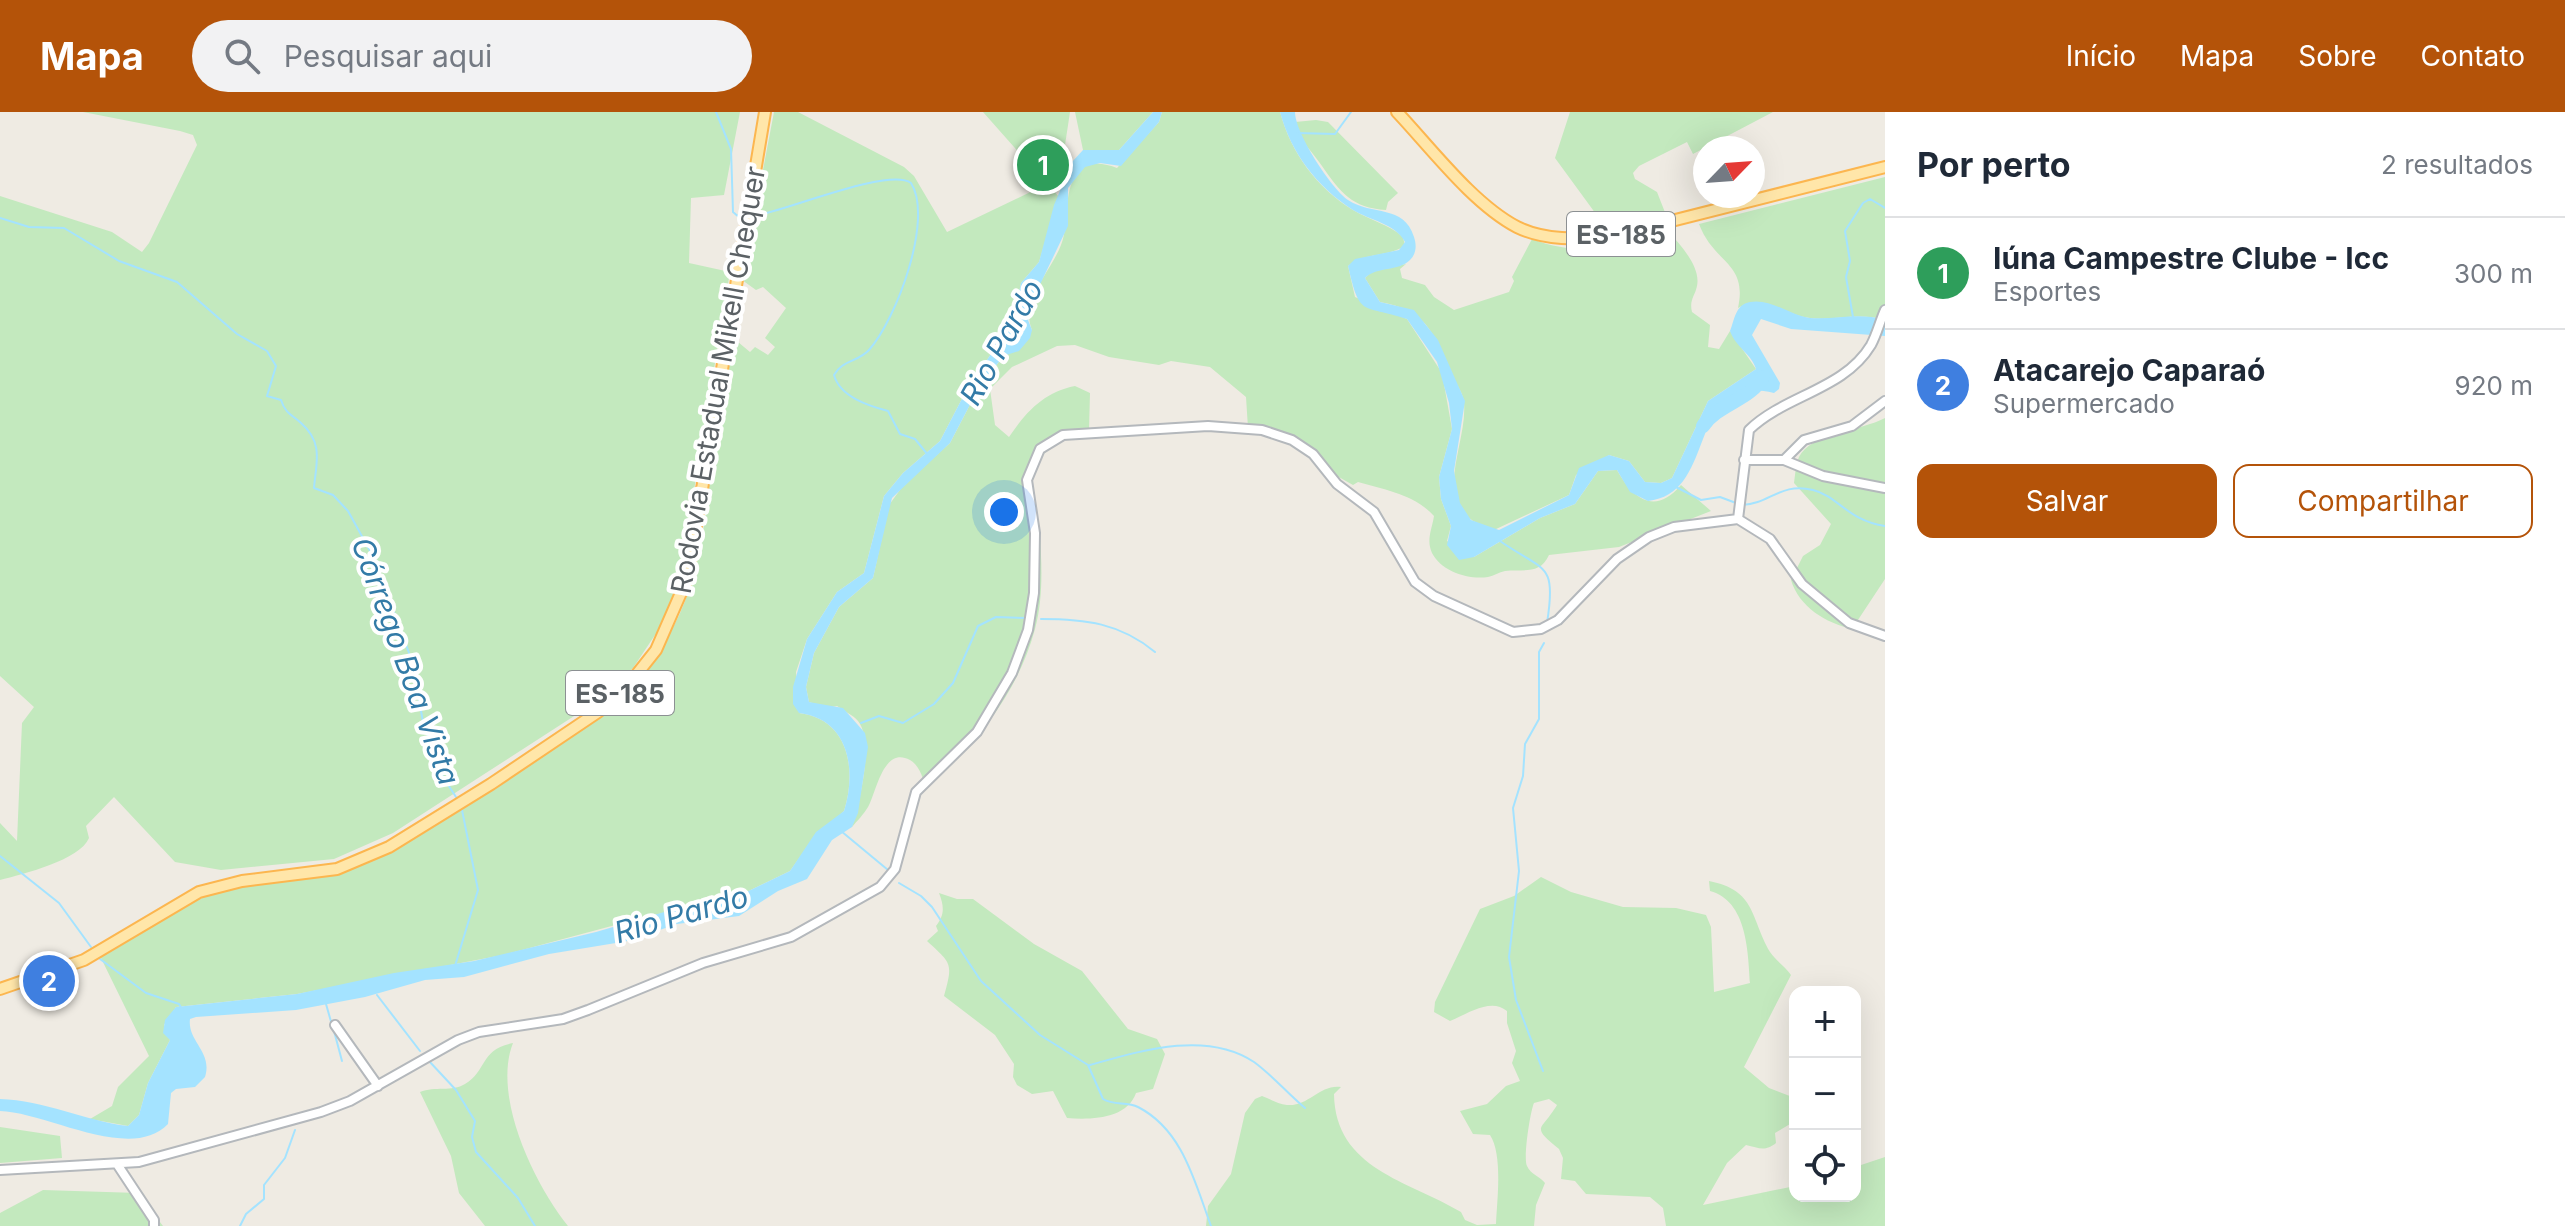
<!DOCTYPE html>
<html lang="pt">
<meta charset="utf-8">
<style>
:root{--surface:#fff;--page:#f2f2f3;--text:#1f2937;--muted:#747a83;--line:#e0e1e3;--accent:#b45309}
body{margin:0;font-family:Inter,sans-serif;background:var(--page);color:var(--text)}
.controls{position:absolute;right:24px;bottom:24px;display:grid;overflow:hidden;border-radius:16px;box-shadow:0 8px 32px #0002}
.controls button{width:72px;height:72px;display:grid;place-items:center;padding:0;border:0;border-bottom:2px solid var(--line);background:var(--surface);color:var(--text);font:40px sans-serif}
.compass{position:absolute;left:1693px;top:24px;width:72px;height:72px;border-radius:50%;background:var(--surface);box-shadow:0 8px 32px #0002;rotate:65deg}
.you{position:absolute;left:1004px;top:400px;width:28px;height:28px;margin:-20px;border:6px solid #fff;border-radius:50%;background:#1a73e8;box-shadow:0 0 0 12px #1a73e833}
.badge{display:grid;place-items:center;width:52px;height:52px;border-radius:50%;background:var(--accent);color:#fff;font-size:26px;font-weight:700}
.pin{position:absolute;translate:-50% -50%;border:4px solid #fff;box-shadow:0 2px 8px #0006}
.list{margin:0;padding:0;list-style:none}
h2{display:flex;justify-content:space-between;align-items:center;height:104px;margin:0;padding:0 32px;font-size:34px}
h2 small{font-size:26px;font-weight:400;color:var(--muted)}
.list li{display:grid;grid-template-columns:52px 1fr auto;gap:24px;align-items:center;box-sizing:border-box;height:112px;padding:0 32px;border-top:2px solid var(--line)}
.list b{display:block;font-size:30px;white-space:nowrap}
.list p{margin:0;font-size:26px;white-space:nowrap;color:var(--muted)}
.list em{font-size:26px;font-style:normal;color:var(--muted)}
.actions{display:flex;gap:16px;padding:24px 32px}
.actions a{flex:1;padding:18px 0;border:2px solid var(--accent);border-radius:16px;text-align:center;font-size:28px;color:var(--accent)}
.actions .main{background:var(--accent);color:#fff}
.icon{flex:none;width:44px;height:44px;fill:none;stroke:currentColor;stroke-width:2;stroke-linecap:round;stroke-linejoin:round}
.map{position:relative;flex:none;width:1885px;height:1114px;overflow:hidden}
header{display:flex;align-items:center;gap:48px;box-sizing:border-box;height:112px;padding:0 40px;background:var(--accent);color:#fff}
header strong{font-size:38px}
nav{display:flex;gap:44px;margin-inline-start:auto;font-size:28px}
.search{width:560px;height:72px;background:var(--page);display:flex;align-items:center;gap:20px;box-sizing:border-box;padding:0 28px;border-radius:44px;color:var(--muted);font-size:30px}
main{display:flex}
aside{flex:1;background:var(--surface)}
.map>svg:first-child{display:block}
.green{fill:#c3e9be}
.water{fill:#a4e3ff}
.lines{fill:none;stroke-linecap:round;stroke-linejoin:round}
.stream{stroke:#a4e3ff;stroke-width:2}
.river{stroke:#a4e3ff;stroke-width:14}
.minor-casing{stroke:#b4b8bc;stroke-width:12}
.major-casing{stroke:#fcb64f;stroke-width:14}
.minor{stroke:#fff;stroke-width:8}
.major{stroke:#ffe6a9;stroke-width:10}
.labels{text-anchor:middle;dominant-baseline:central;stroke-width:8;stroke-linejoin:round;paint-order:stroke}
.shield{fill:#fff;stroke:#8c9093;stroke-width:2}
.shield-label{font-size:26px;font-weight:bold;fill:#5b6165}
.street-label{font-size:28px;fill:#5b6165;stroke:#fff}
.water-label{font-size:30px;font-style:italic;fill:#337ba7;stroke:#fff}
</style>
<header>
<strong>Mapa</strong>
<div class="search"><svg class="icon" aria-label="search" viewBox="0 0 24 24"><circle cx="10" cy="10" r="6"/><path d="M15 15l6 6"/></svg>Pesquisar aqui</div>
<nav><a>Início</a><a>Mapa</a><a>Sobre</a><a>Contato</a></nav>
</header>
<main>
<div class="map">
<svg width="1885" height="1114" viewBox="0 0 1885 1114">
<rect width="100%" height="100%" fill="#efebe3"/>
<path class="green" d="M83,0H740L724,83L691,86L689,151L730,160L682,451L672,491L657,520L633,556L585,597L393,721L334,747L221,758L175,750L114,685L86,714L89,726C80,748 23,762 0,768V711L17,729L22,611L34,595L0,564V84L112,120L142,140L149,131L197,33L193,23L180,19Z
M774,0H798L904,55L914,64L947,120L1047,72L983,0H1070L1065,33L1048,72L1059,85L1039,150L1021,171L1014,205L999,220L993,239L966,279L940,329L903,361L884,384L864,461L837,480L807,527L796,560L799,601C849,607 857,658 844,699L812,728L790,759L734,786L649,804L503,843L297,882L176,895L164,913L170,928L148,971L139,1003L128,1014L90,1007L112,994L118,975L149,944L100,844L119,835L201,780L363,750L627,579C703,498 702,427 715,323C718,290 726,258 732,225L750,240L755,235L768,243L775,235L765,226L786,196L763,175L756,178L742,168Z
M1075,0H1153L1119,38H1083Z
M1162,0H1280C1291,41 1317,76 1353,98C1369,108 1389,112 1403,125L1405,134C1387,145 1363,141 1348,154L1355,185L1407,207L1442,261L1452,317L1439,365L1441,387L1451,414L1447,429L1474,445L1540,406L1575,392L1598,359L1617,358C1632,385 1654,405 1681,373L1711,399L1619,435L1549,443C1540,463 1524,457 1505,459C1499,460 1494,464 1488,465C1468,468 1441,459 1432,441C1426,428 1432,417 1434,404C1414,382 1385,378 1358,370L1353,373L1337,364L1309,334L1285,322L1248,316L1246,285L1210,255L1171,249L1159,253L1109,245L1075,233L1057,234L1012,255L990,277L995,313L1009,325C1026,300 1044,280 1075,274L1090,281L1089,318C1054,327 1024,348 1031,389C1033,402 1038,413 1040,425C1042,455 1043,488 1035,517C1017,583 976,632 925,676C924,667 919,653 910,648C883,633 876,682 868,695C864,702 857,709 852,715C859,691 875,631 858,609C853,603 844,599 837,594L827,596L809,590L806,575L814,541L839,495L873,466L889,393L905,371L950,331L975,283L1003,244L1032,218C1020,189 1051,159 1061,133C1071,109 1061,76 1081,57C1091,48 1106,52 1117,56L1159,10Z
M1570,0H1773L1693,42L1687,30L1639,54L1633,61L1635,67L1657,80L1668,108L1612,124L1555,46Z
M1316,8L1328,10L1398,81L1388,90L1386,98C1352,96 1340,80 1322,54C1313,41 1303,31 1296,17L1295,10Z
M1885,65V208C1859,200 1836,209 1810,206C1784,203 1764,181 1738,196C1748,150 1714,152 1699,112Z
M1670,121C1681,134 1701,155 1697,174C1695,184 1689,188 1692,200L1710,213L1708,235L1719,237L1730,219L1756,257L1708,289L1672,366L1661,371L1645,370L1629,349L1609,343L1576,363L1569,383L1494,418C1424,398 1468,336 1464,291C1463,279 1454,269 1449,258C1431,217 1427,199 1380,190L1365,166L1371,160L1406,152L1400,157L1402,166L1425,173L1434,185L1454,198L1509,180L1514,169L1512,165L1532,127C1578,145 1625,137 1670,121Z
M1885,306V467L1852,517C1826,511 1799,495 1791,468L1803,444L1820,433L1831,412L1794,371C1795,364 1796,352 1799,345C1811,321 1861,319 1885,306Z
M1541,765L1571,780L1623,795L1676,796L1706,803L1711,815L1714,880L1750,871C1748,839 1747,789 1710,779L1709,769C1756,778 1750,805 1770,840C1776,849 1785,854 1791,863L1744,955L1769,976L1795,986V1009L1775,1021L1776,1031C1765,1040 1759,1036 1746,1033L1727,1051L1703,1093L1795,1074V1084H1855V1055L1885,1045V1114H1666L1663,1096L1650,1085L1586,1082L1575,1069L1561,1067L1563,1046L1559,1037C1530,1013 1541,1020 1557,993L1549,987L1534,991C1530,1000 1523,1047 1527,1054C1531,1063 1540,1064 1545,1071L1536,1093L1534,1114H1206L1208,1094L1231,1062L1245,1001L1255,987L1262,984C1270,987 1278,992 1287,993C1308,995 1320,972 1341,975L1334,982C1335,1057 1409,1069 1461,1100L1465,1108L1477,1113L1496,1112C1497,1088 1503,1043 1490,1023L1473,1022L1460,999L1487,992L1506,974L1520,969L1512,951L1516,939L1507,911V899C1491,885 1467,902 1450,909L1434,900L1435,890L1480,797L1514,784Z
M939,781L957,787H973L1034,832L1082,859L1128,917L1157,927L1165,942L1153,977L1136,981C1127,1007 1091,1008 1067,1006L1053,979L1032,982L1017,973L1013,965L1014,952L995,923L944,884C953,851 952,852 927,829L938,819L936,814C945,803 944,794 939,781Z
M513,931C492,984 534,1072 568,1114H485L459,1081L451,1044L420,980C435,974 452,980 465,972C488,958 479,938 513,931Z
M0,1015L60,1024L62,1046L0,1051Z
M43,1078L138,1081L163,1114H0V1101Z"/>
<path class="water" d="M1153,0H1162L1159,10L1121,54L1100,51L1085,55L1068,76V114L1035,183L1028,208L1032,218L1030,226L1019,239L1003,244L975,283L950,331L892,386L873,466L839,495L814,541L806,575L809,590L843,596L865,621L868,635L858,701L852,715L832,728L807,767L778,779L739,804L677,812L628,829L549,842L464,865L425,868L365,885L296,898L196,905L190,907C187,929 213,940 205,965L195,975L176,977L171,981L168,1012C131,1051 46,1000 0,999V987C44,988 85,1009 128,1014L139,1003L148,971L170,928L163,921L165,908L176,895L297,882L394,861L474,849L596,820L695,791L734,786L790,759L816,720L844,699C857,658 849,607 799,601L793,592V575L807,527L837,480L864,461L884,384L903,361L940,329L966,279L993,239L999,220L1014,205L1021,171L1039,150L1054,93L1072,50L1083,38H1119Z
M1280,0H1295C1295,21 1331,76 1348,88C1372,104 1404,92 1414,125C1417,134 1416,142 1410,148C1398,160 1377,154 1365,166L1380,190L1414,198L1438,228L1465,289L1454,359L1460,391L1471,408L1499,418L1569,383L1579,356L1609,343L1629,349L1645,370L1661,371L1672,366L1708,289L1756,257C1751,241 1736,236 1730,219C1735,207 1735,193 1750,190C1771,186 1791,204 1810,206C1836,208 1859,200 1885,208V224L1791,217L1761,207L1752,223L1780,271L1779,277L1774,281C1684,259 1720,382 1648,389L1630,380L1617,358L1598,359L1575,392L1540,406L1474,445L1459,448L1447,433L1451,414L1441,387L1439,365L1452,317L1449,291L1437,250L1407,207C1361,192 1360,206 1348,154L1355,147L1399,138L1405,130C1396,112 1369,108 1353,98C1317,75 1291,41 1280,0Z"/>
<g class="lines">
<path class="stream" d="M716,0L731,37L733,100L740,106
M1297,21L1335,22L1351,0
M754,104C786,99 889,55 911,71C934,107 896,208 869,238C858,250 842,248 834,263C840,285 869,294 888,299L900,322L915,327L928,343
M0,106L29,115L64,116L119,149L177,170L237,222L267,239L276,254L267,284L281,288C285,301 292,303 301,311C324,331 316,351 314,376L333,383L348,399L374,446L412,549L423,610L443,665L456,685
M1853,205L1846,165L1850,149L1845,119L1863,91L1870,87L1885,96
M1676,375L1701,388L1720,385L1736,391
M1742,393C1770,392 1780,370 1813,378C1838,384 1848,409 1885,414
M1500,429C1544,460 1557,449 1547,511
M1041,507C1085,507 1120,511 1155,540
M861,611L879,604L903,611L934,592L953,571L978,514L996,505L1027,506
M841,719L888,758
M0,744L59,791L91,835
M899,771L921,784L932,795L981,869L1040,923L1088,953L1103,987C1114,994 1127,989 1138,995C1183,1018 1195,1071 1211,1114
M100,847L146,881L179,892L182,897
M455,854L478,778L462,698
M377,883L420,939
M326,892L332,913
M334,919L342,949
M429,949L456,978L475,1009L472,1025L476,1040L518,1086L535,1114
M1090,953C1140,939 1206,918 1254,950C1272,963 1288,982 1305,996
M1543,959L1516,888L1509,845L1519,759L1513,696L1523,664L1525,632L1539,607V540L1544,531
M240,1114L246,1102L264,1087V1073L285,1046L295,1018"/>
<path class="river" d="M1703,314C1718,292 1750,288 1763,265"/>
<defs>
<path id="minor" d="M1744,348H1784L1823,364L1885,376
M1784,348L1804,328L1852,314L1885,289
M1738,407L1749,318C1785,283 1844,278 1871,233C1877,222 1880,209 1885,198
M335,913L378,974
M117,1052L154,1108V1114
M0,1058L139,1050L321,1000L350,989L458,928L479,920L563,907L588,898L703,851L791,825L880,775L895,757L916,680L977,620L1012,561L1028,518L1034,481L1035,421L1027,368L1040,337L1063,323L1208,314L1262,318L1292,328L1313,342L1337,372L1374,400L1415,470L1434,484L1513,520L1541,517L1558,508L1617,447L1649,425L1674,415L1738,407L1770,427L1802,472L1849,511L1885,524"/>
<path id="major" d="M1397,0C1431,36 1473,92 1517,115C1545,129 1578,127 1608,125L1885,55
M0,877L84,848L199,780L242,769L337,757L389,735L491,672L598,600L625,577L656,538L687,467L765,0"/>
</defs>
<use href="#minor" class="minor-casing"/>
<use href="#major" class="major-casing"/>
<use href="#minor" class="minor"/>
<use href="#major" class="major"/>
</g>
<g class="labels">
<g class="shield">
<rect x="1567" y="100" width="108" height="44" rx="6"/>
<rect x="566" y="559" width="108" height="44" rx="6"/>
</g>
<g class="shield-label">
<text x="1621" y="122">ES-185</text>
<text x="620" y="581">ES-185</text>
</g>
<g class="street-label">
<text transform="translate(718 268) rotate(-80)">Rodovia Estadual Mikell Chequer</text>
</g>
<g class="water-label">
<text transform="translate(1001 230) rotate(-61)">Rio Pardo</text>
<text transform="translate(406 549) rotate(70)">Córrego Boa Vista</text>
<text transform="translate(681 802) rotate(-16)">Rio Pardo</text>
</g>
</g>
</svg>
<div class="controls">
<button>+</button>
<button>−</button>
<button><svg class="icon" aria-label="locate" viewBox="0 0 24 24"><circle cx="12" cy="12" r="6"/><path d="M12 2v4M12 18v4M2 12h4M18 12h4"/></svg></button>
</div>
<svg class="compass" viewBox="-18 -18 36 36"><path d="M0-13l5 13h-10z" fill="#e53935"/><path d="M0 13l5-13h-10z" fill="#747a83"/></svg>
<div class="you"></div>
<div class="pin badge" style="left:1043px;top:53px;background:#2e9e5b">1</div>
<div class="pin badge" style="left:49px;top:869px;background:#3f7fe0">2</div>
</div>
<aside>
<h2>Por perto<small>2 resultados</small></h2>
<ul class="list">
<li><span class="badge" style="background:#2e9e5b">1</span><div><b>Iúna Campestre Clube - Icc</b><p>Esportes</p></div><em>300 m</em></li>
<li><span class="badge" style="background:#3f7fe0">2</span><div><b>Atacarejo Caparaó</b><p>Supermercado</p></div><em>920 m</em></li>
</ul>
<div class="actions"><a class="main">Salvar</a><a>Compartilhar</a></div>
</aside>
</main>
